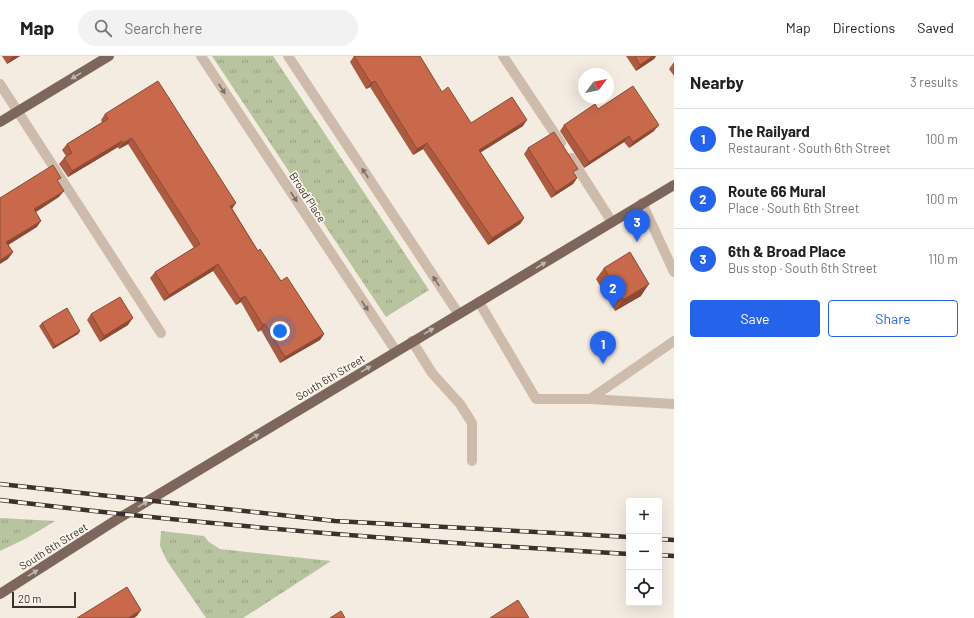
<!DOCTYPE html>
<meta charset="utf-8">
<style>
:root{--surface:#fff;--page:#f2f2f2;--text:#222;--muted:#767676;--line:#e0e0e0;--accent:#2563eb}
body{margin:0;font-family:Barlow,sans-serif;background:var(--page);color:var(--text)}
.controls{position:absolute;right:12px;bottom:12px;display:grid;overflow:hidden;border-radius:4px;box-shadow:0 4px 16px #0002}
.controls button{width:36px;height:36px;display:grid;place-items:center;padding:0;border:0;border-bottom:1px solid var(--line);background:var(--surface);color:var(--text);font:20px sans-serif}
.compass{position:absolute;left:578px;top:12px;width:36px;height:36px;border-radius:50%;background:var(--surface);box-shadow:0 4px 16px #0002;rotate:58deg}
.scale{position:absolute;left:12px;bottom:10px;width:64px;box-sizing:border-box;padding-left:4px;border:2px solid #3b302b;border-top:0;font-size:11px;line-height:14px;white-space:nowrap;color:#3b302b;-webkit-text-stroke:3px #fbf5ee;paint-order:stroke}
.you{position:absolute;left:280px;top:275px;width:14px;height:14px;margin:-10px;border:3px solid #fff;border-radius:50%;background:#1a73e8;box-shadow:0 0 0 6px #1a73e833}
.badge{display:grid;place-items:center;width:26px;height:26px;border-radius:50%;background:var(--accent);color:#fff;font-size:13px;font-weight:700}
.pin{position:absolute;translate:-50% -33px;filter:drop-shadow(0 1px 2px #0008)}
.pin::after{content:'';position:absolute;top:21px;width:14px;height:12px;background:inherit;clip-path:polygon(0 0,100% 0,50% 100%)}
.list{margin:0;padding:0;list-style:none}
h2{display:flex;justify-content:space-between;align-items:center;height:52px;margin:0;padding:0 16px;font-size:17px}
h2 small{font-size:13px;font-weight:400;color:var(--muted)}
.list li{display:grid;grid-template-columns:26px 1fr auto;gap:12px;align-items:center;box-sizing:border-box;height:60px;padding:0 16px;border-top:1px solid var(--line)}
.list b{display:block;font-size:15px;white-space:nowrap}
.list p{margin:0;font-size:13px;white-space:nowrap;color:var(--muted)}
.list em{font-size:13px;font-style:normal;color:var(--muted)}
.actions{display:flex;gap:8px;padding:12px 16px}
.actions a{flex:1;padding:9px 0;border:1px solid var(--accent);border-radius:4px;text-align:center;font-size:14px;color:var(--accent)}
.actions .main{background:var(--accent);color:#fff}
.icon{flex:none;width:22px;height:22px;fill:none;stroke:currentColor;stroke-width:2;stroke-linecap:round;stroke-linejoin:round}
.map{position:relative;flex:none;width:674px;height:562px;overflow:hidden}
header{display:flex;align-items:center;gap:24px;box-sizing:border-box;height:56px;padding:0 20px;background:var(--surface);border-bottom:1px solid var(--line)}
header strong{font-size:19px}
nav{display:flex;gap:22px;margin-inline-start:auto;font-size:14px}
.search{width:280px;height:36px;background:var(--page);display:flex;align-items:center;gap:10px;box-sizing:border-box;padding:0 14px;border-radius:22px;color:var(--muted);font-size:15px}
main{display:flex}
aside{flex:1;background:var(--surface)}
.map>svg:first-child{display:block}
.grass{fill:url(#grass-tufts)}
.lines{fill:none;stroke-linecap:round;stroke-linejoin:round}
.service{stroke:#cdbbac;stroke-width:10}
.minor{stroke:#cdbbac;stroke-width:10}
.primary{stroke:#7d675c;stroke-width:10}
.rail-casing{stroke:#3b302b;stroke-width:4.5}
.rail{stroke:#fbf5ee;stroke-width:3;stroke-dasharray:9;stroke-linecap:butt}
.wall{fill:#ac5a40}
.shaded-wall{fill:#8c4a34}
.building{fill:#c8694b;stroke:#8c4a34}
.oneway{fill:#c2b5ac}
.oneway2{fill:#7d6f65}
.labels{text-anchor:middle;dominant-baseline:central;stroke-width:3.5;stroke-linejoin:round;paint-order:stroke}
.street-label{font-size:11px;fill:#3b302b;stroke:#fbf5ee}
</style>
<header>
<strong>Map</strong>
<div class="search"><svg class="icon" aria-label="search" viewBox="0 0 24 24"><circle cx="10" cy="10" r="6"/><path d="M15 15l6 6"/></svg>Search here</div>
<nav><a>Map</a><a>Directions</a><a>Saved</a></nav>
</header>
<main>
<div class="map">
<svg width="674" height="562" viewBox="0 0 674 562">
<defs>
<pattern id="grass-tufts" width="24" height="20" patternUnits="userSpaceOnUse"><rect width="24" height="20" fill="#b8c4a0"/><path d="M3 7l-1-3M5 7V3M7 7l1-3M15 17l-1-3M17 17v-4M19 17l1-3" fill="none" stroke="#97a083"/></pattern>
</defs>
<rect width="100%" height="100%" fill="#f4ebe1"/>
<path class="grass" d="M212,0H273L429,234L386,261Z
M0,462L55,465L27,482L0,495Z
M161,475L204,480L209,486L220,493L331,505L243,562H206L167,505L160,490Z"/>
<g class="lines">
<path class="service" d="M503,0L561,87
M0,28L161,277
M571,102L612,166
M642,147L674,216
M479,246L536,343H590L674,348
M412,285L432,317L460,348L472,367V405
M590,343L674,285"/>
<path class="minor" d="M201,0L396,295
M288,0L458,257"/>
<path class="primary" d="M0,66L109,0
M0,538L116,464L674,129"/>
<defs>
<path id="rail" d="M0,428L335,465L629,481
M0,444C209,470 419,486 629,498
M659,483L674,484
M659,499L674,500"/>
</defs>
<use href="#rail" class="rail-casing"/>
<use href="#rail" class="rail"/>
</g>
<path class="wall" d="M2,0H20L7,8Z
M354,0L442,36L471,67L523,70L480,96L524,162L520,168L488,189L423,93L413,99L370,31L366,33L350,6Z
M626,0H656L654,3L636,15Z
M674,6V20L669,13Z
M598,53L654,75L629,92L624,86L584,112L560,75L564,69Z
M105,58L232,152L258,195L281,225L324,278L320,284L280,307L261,274L258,276L241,246L236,249L213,215L164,245L150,222L155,216L194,192L128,88L119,93L118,91L68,121L59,108L64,102L66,100L62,94L67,88L102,66L101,64Z
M528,92L575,118L577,122L573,128L551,142L524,98Z
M604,212L641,240L615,255L596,223Z
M91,258L128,269L100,286L87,264Z
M42,267L80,275L78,278L53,293L39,270Z"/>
<path class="shaded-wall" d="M14,0H20L7,8L11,2Z
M653,0H656L654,3L636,15L640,9Z
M375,25L370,31L366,33L371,27Z
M527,64L523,70L475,100L479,94Z
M659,69L654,75L629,92L633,86Z
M629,80L624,86L584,112L589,106Z
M132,82L128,88L119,93L123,87Z
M122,85L118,91L68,121L72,115Z
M427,87L423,93L413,99L417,93Z
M577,122L573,128L551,142L556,136Z
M64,135L59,141L30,160L34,153Z
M236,147L232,153L230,150Z
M524,162L520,168L488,189L492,182Z
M41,165L37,171L2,193L6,186Z
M13,196L8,203L0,208V204Z
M218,208L213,215L164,245L169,239Z
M649,228L641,240L615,255L623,244Z
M245,240L241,246L236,249L240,243Z
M133,262L128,269L100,286L104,280Z
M265,268L261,274L258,276L263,269Z
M80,275L78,278L53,293L55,290Z
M324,278L320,284L280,307L285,301Z
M141,554L137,560L134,562H128Z"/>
<path class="building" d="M354,0H420L442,36L448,31L471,67L512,41L527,64L479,94L524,162L492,182L427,87L417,93L375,25L371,27Z
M635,0H653L640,9Z
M158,25L236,147L230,150L258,195L260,193L281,225L287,221L324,278L285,301L265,268L263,269L245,240L240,243L218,208L169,239L155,216L200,188L132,82L123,87L122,85L72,115L64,102L72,97L67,88L108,63L105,58Z
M633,30L659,69L633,86L629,80L589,106L564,69L595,48L598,53Z
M554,76L578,113L573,116L577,122L556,136L528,92Z
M53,109L61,122L57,124L64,135L34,153L41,165L6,186L13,196L0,204V142Z
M630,196L649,228L623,244L604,212Z
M120,241L133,262L104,280L91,258Z
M67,252L80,275L55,290L42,267Z
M127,531L141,554L128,562H77Z
M518,544L529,562H490Z
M341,555L345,562H330Z"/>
<defs><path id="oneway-solid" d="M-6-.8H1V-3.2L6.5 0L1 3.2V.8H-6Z"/></defs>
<g class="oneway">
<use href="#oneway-solid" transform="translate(76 20) rotate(149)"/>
<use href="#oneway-solid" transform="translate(541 209) rotate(-31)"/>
<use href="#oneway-solid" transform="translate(429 275) rotate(-31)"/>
<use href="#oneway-solid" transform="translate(366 313) rotate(-31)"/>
<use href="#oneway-solid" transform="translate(254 381) rotate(-31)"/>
<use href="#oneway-solid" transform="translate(143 448) rotate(-31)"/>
<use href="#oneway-solid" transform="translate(33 517) rotate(-32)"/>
</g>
<g class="oneway2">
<use href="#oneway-solid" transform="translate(222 33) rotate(57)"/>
<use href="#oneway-solid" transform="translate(365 117) rotate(-123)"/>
<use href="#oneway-solid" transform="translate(294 141) rotate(57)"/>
<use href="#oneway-solid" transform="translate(436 225) rotate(-123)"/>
<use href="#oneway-solid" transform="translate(365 250) rotate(57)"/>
</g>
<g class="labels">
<g class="street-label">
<text transform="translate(308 141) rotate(57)">Broad Place</text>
<text transform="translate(330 321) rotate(-31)">South 6th Street</text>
<text transform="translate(53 490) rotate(-32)">South 6th Street</text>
</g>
</g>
</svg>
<div class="controls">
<button>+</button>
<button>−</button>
<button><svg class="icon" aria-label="locate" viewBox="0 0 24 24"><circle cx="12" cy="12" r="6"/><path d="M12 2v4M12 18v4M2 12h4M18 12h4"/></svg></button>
</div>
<svg class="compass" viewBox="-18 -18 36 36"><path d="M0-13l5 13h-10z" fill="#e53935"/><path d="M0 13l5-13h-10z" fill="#767676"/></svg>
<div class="scale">20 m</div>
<div class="you"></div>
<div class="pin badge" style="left:603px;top:308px">1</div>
<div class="pin badge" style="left:613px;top:252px">2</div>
<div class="pin badge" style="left:637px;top:186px">3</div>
</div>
<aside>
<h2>Nearby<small>3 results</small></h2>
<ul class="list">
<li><span class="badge">1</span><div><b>The Railyard</b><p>Restaurant · South 6th Street</p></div><em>100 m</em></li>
<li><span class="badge">2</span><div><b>Route 66 Mural</b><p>Place · South 6th Street</p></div><em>100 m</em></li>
<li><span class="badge">3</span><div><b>6th &amp; Broad Place</b><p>Bus stop · South 6th Street</p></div><em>110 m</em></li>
</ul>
<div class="actions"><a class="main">Save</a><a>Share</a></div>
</aside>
</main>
